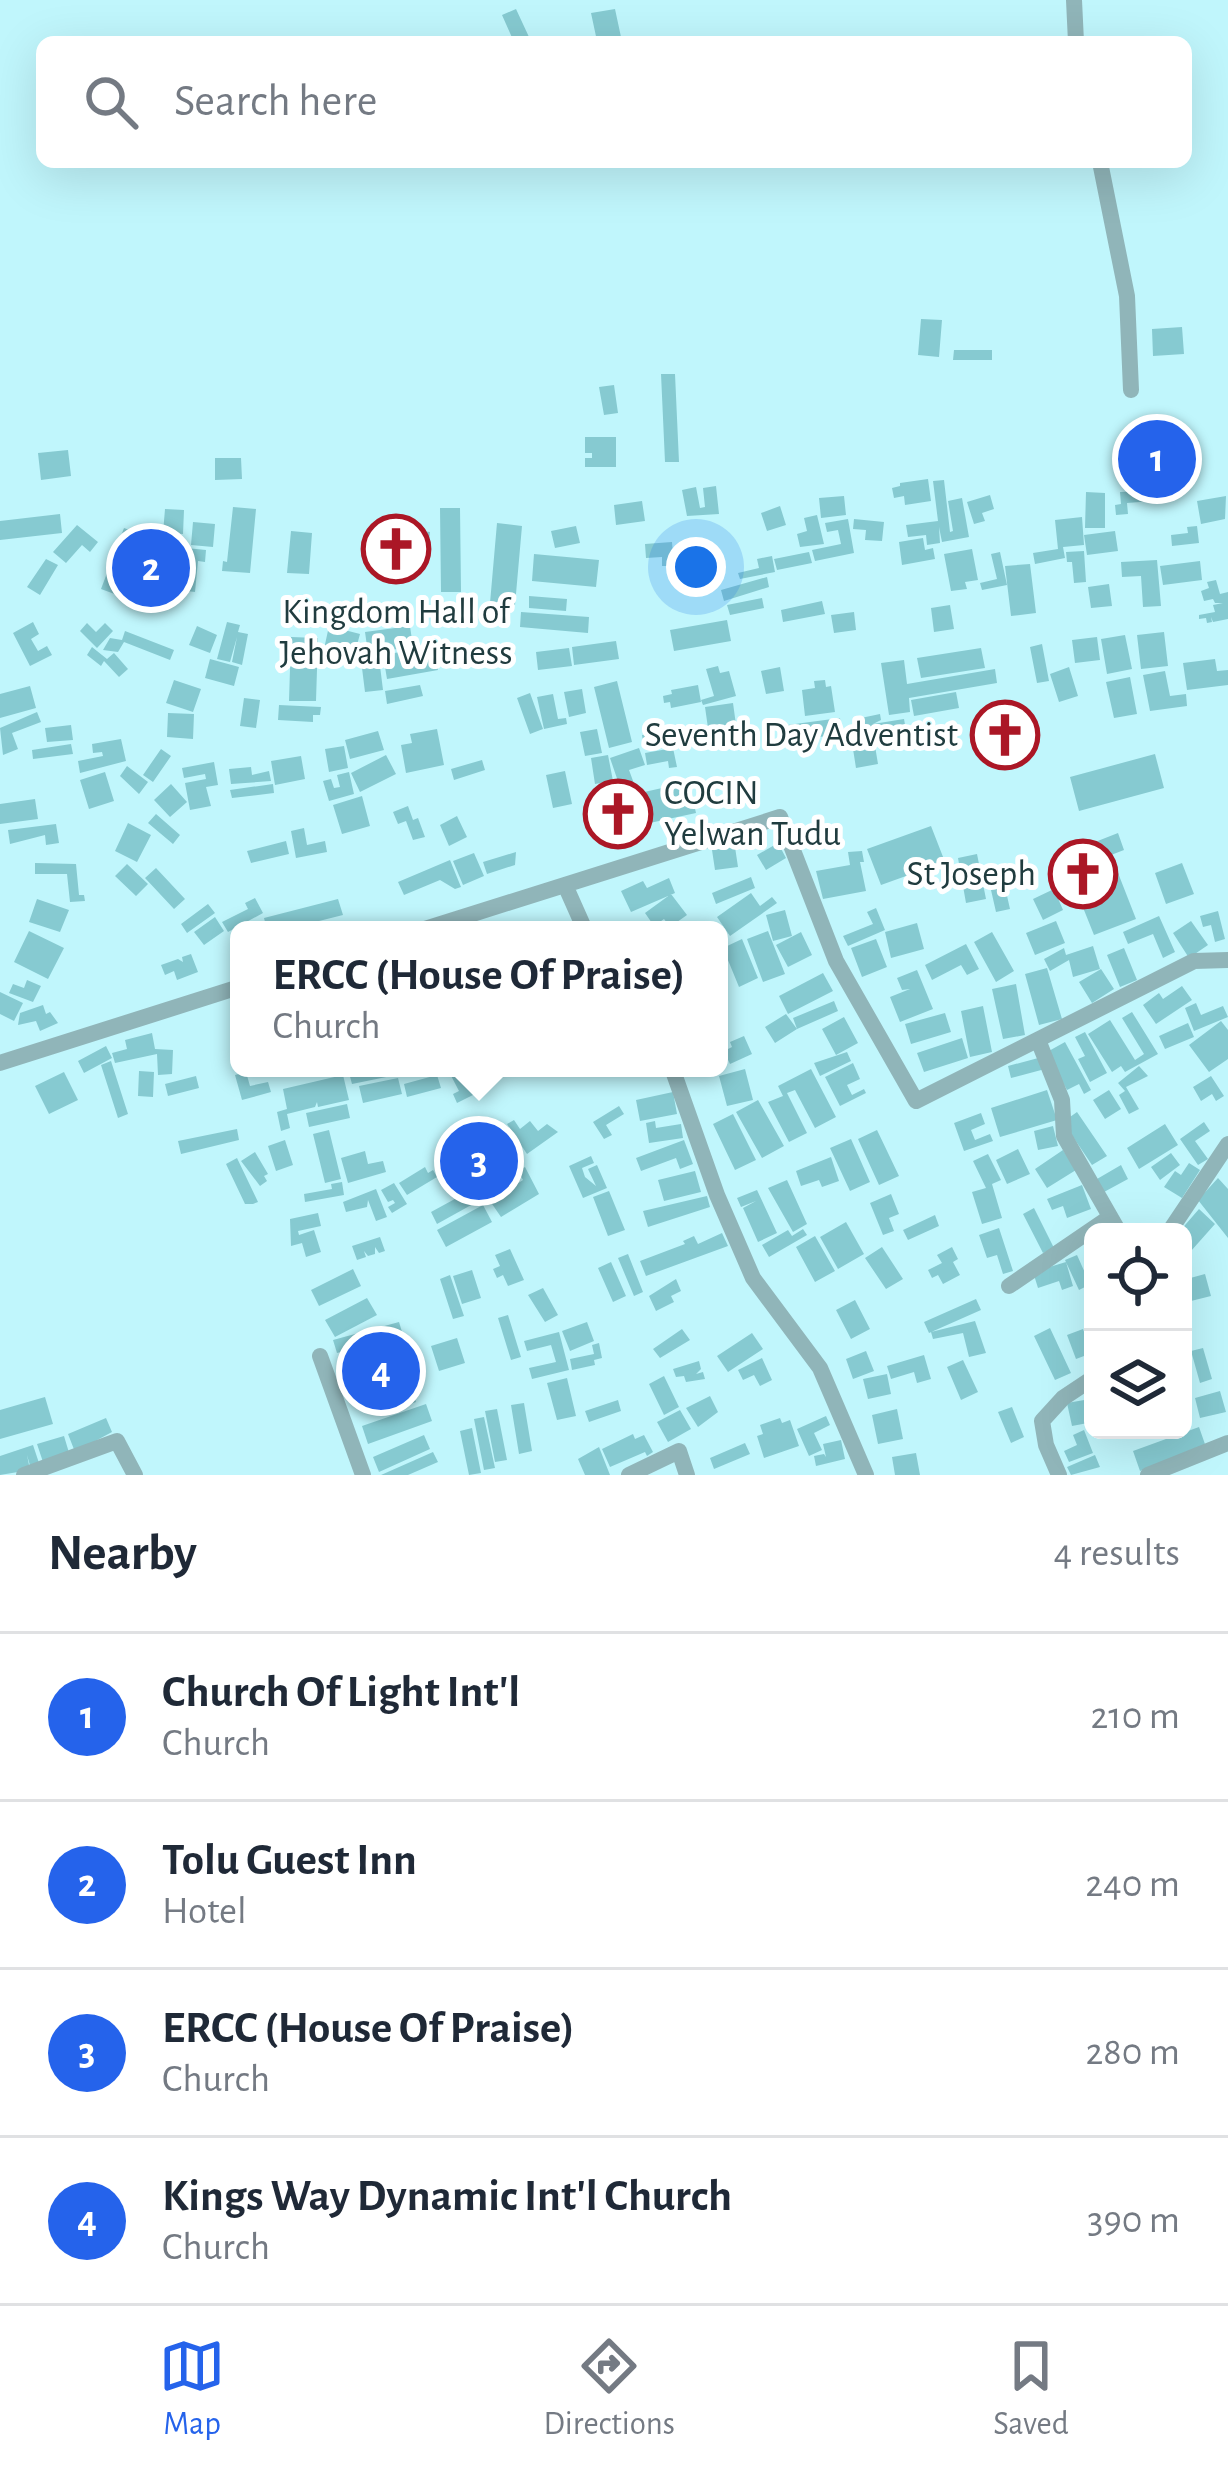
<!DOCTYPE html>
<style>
:root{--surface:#fff;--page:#f6f6f7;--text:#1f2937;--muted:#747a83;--line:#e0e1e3;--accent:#2563eb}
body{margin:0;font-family:"Alegreya Sans",sans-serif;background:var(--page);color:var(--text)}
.controls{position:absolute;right:36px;bottom:36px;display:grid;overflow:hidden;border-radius:18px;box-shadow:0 12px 48px #0002}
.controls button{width:108px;height:108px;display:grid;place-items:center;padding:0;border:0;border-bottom:3px solid var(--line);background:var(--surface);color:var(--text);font:60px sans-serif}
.you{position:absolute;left:696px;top:567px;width:42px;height:42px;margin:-30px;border:9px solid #fff;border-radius:50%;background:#1a73e8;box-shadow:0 0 0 18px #1a73e833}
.badge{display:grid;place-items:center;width:78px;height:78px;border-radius:50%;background:var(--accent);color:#fff;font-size:39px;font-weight:700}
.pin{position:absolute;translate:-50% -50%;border:6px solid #fff;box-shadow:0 3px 12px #0006}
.popup{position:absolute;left:230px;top:921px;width:498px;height:156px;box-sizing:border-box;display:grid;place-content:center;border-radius:18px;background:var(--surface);filter:drop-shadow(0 3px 9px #0005);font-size:39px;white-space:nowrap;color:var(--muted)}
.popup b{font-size:45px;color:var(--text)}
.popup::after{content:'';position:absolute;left:50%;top:100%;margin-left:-24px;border:24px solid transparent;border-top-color:var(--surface)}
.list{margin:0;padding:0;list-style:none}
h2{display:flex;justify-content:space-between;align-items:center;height:156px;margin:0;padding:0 48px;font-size:51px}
h2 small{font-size:39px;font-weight:400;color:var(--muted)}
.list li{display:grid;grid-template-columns:78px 1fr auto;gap:36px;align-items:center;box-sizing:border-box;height:168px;padding:0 48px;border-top:3px solid var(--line)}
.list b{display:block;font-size:45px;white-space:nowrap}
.list p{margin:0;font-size:39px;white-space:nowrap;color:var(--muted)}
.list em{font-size:39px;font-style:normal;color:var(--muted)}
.icon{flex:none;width:66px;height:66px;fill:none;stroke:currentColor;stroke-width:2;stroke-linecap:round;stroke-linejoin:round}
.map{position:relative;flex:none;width:1228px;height:1475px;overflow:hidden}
.search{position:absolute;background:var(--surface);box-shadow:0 12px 48px #0002;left:36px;right:36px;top:36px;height:132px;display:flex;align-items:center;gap:30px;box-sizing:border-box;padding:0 42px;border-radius:18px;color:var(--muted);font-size:45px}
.sheet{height:828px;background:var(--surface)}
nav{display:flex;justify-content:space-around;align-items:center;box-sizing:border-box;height:168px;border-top:3px solid var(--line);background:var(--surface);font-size:33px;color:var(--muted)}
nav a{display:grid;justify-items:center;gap:6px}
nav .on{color:var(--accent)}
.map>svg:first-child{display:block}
.building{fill:#86cad1}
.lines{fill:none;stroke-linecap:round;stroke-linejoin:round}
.minor{stroke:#90b5b9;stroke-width:16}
.labels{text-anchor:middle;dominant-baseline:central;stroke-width:10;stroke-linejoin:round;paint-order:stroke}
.poi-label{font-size:36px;fill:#203c3f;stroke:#fff;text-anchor:end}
</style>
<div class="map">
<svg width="1228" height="1475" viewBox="0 0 1228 1475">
<rect width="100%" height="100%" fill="#c0f6fc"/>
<path class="building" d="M516,9L529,37L519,42H514L502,15Z
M615,9L621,37L597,41L591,13Z
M921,319L942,320L939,357L918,355Z
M1182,327L1184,354L1153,356L1152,329Z
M954,350H992V360H953Z
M661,374H675L679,462H665Z
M614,385L618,413L604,415L599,387Z
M585,437H616V467H585V458H592V453H585Z
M1144,447L1178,448L1177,473L1143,472Z
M68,450L71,476L41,480L38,453Z
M215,458H241L242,479L215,480Z
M928,479L931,501L905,505L904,496L894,498L892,488L900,486V483Z
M944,480L950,532L953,531L948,501L962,498L969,537L942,542L939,527L940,543L927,545L926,535L908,537L906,525L938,521L933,481Z
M716,486L719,514L687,516L682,490L696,487L700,508L705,507L703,488Z
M1153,491V501L1127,503L1128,514L1116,515L1115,505L1121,504L1120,492Z
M1086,492L1105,493V528H1085Z
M990,495L994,509L982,513L985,521L974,524L967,502Z
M844,496L846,515L821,518L819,498Z
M1226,496L1225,519L1201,524L1197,501Z
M642,501L645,521L616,525L614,505Z
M780,506L786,525L767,531L761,513Z
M233,507L256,509L250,573L222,571L223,561L227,562Z
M440,508H460L461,592H441Z
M165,509L184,510L183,534L163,533Z
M60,514L62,533L0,540V521Z
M817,515L824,544L800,547L797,534L807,531L804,518Z
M1082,517L1084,545L1063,547L1065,558L1035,564L1033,553L1058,549L1055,520Z
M848,519L854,553L815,561L812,550L841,544L838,530L827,532L825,523Z
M854,519L884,522L882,541L865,540L866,530L853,529Z
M193,522L215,524L213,547L191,545Z
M497,523L522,526L515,605L490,603Z
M77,525L98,542L90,552L82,545L66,563L53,552Z
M576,526L580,543L555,548L551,531Z
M1197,526L1199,543L1172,546L1171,535L1188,533L1187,527Z
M390,527L430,532L427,559L386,554Z
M124,528L151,538L128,599L101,589Z
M291,531L312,533L309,574L287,573Z
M1115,531L1118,551L1087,555L1084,535Z
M923,538L925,550L933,548L935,559L902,565L899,542Z
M672,542L674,566H662V557L646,558L645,544Z
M156,544L171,550L154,588L140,582Z
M186,548L206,550L205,562L198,561L195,592L178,590Z
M706,549L725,570L704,589L685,569Z
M972,549L978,580L965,582L967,589L951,591L944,554Z
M1084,551L1086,582L1074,583L1072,562H1067L1066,552Z
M809,552L812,563L777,570L774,559Z
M1000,552L1007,585L982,590L980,583L997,579L991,554Z
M534,554L599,560L596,587L532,581Z
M772,556L775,572L740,579L738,573L759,568L757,559Z
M46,559L58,565L40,595L27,587Z
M1157,560L1161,606L1143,607L1141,576L1122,577L1121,562Z
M1200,561L1202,580L1163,585L1160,566Z
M1030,564L1036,613L1011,616L1005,566Z
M767,577L769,587L724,601L721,590Z
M1216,580L1220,594L1228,592V619L1213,622L1211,617L1212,622L1207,623L1206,618L1199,619V615L1215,612L1213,605L1223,603H1215L1213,599L1204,601L1201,591L1209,588L1207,582Z
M1109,584L1112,606L1091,608L1088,587Z
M529,596L567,599L566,611L529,608Z
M762,598L764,608L730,615L727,605Z
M822,601L825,614L783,622L781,610Z
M950,605L954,629L934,632L931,608Z
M521,612L589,617L588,633L520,627Z
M854,612L856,630L834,633L831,615Z
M727,620L731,641L674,651L670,630Z
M33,622L39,634L31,639L38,651L47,646L52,655L30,666L13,633Z
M227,622L240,625L238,632L248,634L242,665L232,662L237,637L230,662L217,659Z
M87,623L96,632L105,623L113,631L97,648L80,631Z
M197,626L217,635L210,653L189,645Z
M329,626L360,634L354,656L324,649Z
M410,626L413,647L368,653L365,632Z
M125,631L174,650L170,660L124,642L118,652L103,650L110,638L122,640Z
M1164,632L1168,666L1141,669L1137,635Z
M1125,635L1132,669L1107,674L1101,639Z
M291,637L318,638L316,701H289Z
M1097,637L1100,660L1075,663L1072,640Z
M616,641L619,659L574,665L572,647Z
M1042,644L1049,681L1037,683L1030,647Z
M434,646L438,670L387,679L383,655Z
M92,647L107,659L114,653L128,669L119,677L104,661L101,666L87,655Z
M569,648L572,666L538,670L536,652Z
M981,648L985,668L921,678L917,658Z
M379,658L383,690L365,692L361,660Z
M210,659L239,667L234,686L205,678Z
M1215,659L1217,671L1228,670V685L1187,690L1183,663Z
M904,660L907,684L995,669L997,683L909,698L910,712L889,715L881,663Z
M718,666L720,673L729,671L736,696L703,705L701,700L714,696L706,669Z
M780,667L784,691L766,694L761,671Z
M1069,667L1078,696L1059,702L1050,674Z
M1165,671L1170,696L1186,694L1187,706L1150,711L1143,675Z
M1130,677L1137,714L1114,718L1106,682Z
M174,680L201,689L193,712L166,703Z
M825,680L826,687L831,686L835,712L805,716L802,690L815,688L814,681Z
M617,681L632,742L609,748L594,687Z
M420,685L423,696L387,704L385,691Z
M698,685L701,702L671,708L670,702L664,703L663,696L672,694L671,690Z
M30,686L36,708L0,718V694Z
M582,689L586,713L569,717L564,692Z
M956,692L959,708L914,716L911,700Z
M530,693L543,729L530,734L517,698Z
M553,694L558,719L566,718L567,724L544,729L537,697Z
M244,698L260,700L256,728L240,726Z
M733,703L737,732L709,735L705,707Z
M279,705L321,707L320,715H313V722L278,720Z
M37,712L41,722L12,733L18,749L3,755L0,728Z
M168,713L194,714L193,739L167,737Z
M880,714L881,720L873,724L904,719L908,741L866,745L861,718Z
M1022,716L1026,740L989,747L984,723Z
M840,718L842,734L782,742L780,726Z
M71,725L73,740L47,742L45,728Z
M437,729L444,765L406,773L401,745L412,743L410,734Z
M597,729L602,753L585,756L580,732Z
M669,730L672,743L644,749L642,735Z
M378,731L384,750L350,759L345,740Z
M121,739L126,761L80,773L78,761L103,756L102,752L93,753L92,744Z
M71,744L73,754L33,759L32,750Z
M344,746L348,768L329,772L325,749Z
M875,746L878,764L856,768L853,749Z
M639,748L645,765L629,770L636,789L622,793L610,758Z
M673,748L677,767L669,768L668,761L647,765L645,753Z
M161,749L171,756L153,782L143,775Z
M1155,754L1164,788L1079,811L1070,777Z
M386,755L396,774L360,792L351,773Z
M608,755L613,781L595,784L591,758Z
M301,756L305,779L275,785L271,761Z
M482,760L485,770L454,780L451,769Z
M214,762L218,785L206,787L211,806L190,810L185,783L206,779L205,774L184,778L182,768Z
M127,766L148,782L139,794L120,776Z
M251,767L252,775L269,771L271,781L231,784L229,769Z
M565,771L572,804L553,808L546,775Z
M105,772L114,801L89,809L80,780Z
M349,772L354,794L329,801L323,781L331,779L334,788L340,787L337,775Z
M689,782L696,813L608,832L604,801Z
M171,784L187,802L170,817L154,800Z
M273,784L274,793L232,798L230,790Z
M362,796L370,826L342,834L333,805Z
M35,799L38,819L0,824V804Z
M408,806L413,820L418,818L425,837L413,840L406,821L398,824L393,812Z
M156,814L180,835L173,844L148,823Z
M457,816L467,837L449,846L440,825Z
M128,823L151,835L137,862L115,851Z
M56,824L59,843L46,845L45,835L10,844L8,830Z
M931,826L945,862L881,885L867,849Z
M304,828L307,845L325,841L327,852L296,858L291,831Z
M1118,833L1124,850L1111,855L1136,919L1094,935L1062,855Z
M286,841L289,854L251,863L247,851Z
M778,843L786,858L766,870L757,855Z
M735,847L738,867L715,870L712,850Z
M862,851L864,862H860L866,891L823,899L816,871L850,865L848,852Z
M516,852L515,865L487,874L483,862Z
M474,853L484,876L463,885L453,861Z
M977,854L986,899L966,903L958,858Z
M450,860L461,887L455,889L440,880L404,895L398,882Z
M35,863L76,864L79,895H84L85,901L70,902L67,874H35Z
M1182,863L1194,894L1166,904L1155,873Z
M127,864L148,884L136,896L115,876Z
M1000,865L1010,909L996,912L986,868Z
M156,868L185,899L174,909L145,878Z
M751,877L755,888L716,904L712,893Z
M669,878L675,893L631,912L621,891L643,881L647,888Z
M1054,889L1063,910L1043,920L1033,899Z
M751,893L760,906L772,897L777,903L730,936L717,917Z
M671,894L687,915L670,927L664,919L654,926L645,913Z
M255,898L263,913L228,932L222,922L248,909L245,903Z
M37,899L69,910L60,932L29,922Z
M338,899L343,915L283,930H267L264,918Z
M208,904L215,913L187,933L181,924Z
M876,908L885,930L848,946L843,936L873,924L867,912Z
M785,910L792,936L773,941L766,915Z
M1218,911L1225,939L1215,942L1211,925L1203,927L1200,916Z
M1159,916L1175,952L1163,958L1153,934L1128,944L1123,932Z
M215,917L224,931L204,945L194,932Z
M1056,921L1065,943L1035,955L1026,933Z
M1191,921L1208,945L1189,958L1173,933Z
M917,923L924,949L891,958L885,932Z
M29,931L64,948L48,979L14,962Z
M768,931L785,974L763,982L747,939Z
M801,932L812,955L788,967L776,945Z
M992,932L1014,971L996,982L974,942Z
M742,939L758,978L739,987L723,948Z
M876,939L887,967L862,977L851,948Z
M966,944L979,969L967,975L961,965L932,980L925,965Z
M1093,946L1100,969L1073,977L1069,960L1050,971L1044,959L1064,948L1066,955Z
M1124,948L1137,980L1120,987L1107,955Z
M191,954L198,972L177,980L174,971L165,975L161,965L178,959L183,962L182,957Z
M1047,968L1062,1019L1039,1025L1025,974Z
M1101,969L1114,989L1092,1003L1079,982Z
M917,970L933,1009L900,1022L890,997L910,989L902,990L897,978Z
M823,973L833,991L788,1014L779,996Z
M27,980L41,986L33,1002L9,993L13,984L24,988Z
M1016,984L1025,1035L1003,1039L992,989Z
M1182,986L1192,1000L1156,1024L1143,1005L1159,993L1163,999Z
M0,992L23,1003L14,1021L0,1014Z
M834,1001L838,1011L797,1029L793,1018Z
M1196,1003L1201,1015L1223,1006L1228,1017L1194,1031L1185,1008Z
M43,1005L46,1014L50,1012L58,1023L40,1031L36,1021L18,1025L20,1013Z
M983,1006L992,1052L970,1057L961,1011Z
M1132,1012L1158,1054L1125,1072L1121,1066L1112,1072L1088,1034L1110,1020L1135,1060L1144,1054L1122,1018Z
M945,1013L951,1032L911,1044L905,1024Z
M786,1014L797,1029L775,1043L765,1027Z
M844,1017L858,1043L836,1055L822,1029Z
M1221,1021L1228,1030V1059L1209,1072L1189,1045Z
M1188,1023L1194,1037L1165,1049L1159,1036Z
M1085,1032L1107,1073L1090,1082L1078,1059L1085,1056L1075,1037Z
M152,1033L155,1049L173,1050L172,1074L158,1075L157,1054L115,1063L112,1053L127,1049L125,1040Z
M744,1036L752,1054L730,1064L724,1051L732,1047L730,1042Z
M962,1038L968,1058L924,1072L917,1053Z
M1065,1042L1091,1090L1084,1094L1079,1084L1067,1090L1047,1052Z
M106,1046L112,1058L84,1073L78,1061Z
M847,1052L851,1061L820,1076L814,1063Z
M1042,1057L1045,1069L1011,1078L1008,1066Z
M111,1061L128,1114L118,1118L101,1065Z
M853,1063L860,1079L847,1085L852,1095L864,1089L866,1093L840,1106L825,1077Z
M1139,1066L1148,1076L1126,1087L1139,1109L1129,1114L1119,1095L1125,1091L1118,1083Z
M373,1068H394L396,1075L352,1084L349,1073Z
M447,1068H470L481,1091L457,1103L453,1094L459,1091Z
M745,1069L753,1100L727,1106L719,1076Z
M811,1069L836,1117L815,1128L795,1090L787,1093L807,1133L789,1142L768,1102L783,1096L778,1086Z
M139,1071L154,1072L153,1097L138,1096Z
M64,1072L78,1100L49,1114L35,1086Z
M246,1072L250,1086L268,1082L271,1092L242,1100L235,1075Z
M343,1075L349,1100L318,1107L317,1102L315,1107L287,1114L290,1128L281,1131L277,1112L287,1109L283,1089Z
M437,1075L441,1088L407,1097L404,1084Z
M196,1076L199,1088L168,1096L165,1084Z
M1211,1076L1224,1096L1216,1101L1212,1094L1201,1101L1193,1087Z
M398,1078L402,1094L363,1103L359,1086Z
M1047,1090L1057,1120L1000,1137L991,1108Z
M1109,1090L1121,1109L1105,1119L1093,1100Z
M673,1092L677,1114L640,1121L636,1100Z
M758,1100L784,1146L762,1158L736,1112Z
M347,1104L350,1118L309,1127L306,1113Z
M619,1106L624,1114L606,1125L612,1135L604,1139L593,1122Z
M1077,1112L1107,1156L1092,1165L1063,1122Z
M981,1113L985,1124L971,1130L975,1140L990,1134L993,1141L964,1151L954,1123Z
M733,1114L756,1160L735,1170L713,1124Z
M514,1120L520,1129L530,1121L538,1131L547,1124L558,1132L527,1154L507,1124Z
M655,1121L656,1128L681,1124L683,1138L649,1143L646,1123Z
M1204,1122L1210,1131L1195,1141L1208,1159L1198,1165L1180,1139Z
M1165,1124L1178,1145L1139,1169L1127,1148Z
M1053,1126L1058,1146L1038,1150L1034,1131Z
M237,1129L239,1140L181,1154L178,1141Z
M329,1130L341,1179L325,1183L313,1134Z
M877,1130L899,1176L879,1185L858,1139Z
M508,1131L521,1158L497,1169L487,1150L501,1143L497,1136Z
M477,1138L495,1171L478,1180L460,1148Z
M851,1139L870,1182L850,1191L830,1148Z
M285,1140L293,1165L276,1171L268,1146Z
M684,1140L693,1164L680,1169L676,1158L641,1171L636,1158Z
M1018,1149L1030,1174L1007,1184L996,1160Z
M1063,1150L1076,1170L1047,1188L1035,1169Z
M365,1151L368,1164L383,1161L386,1172L348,1183L341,1158Z
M255,1152L268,1174L264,1176L267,1181L260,1186L241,1161Z
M1171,1153L1180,1165L1160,1180L1151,1167Z
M988,1154L1001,1180L992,1184L1002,1218L982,1224L972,1192L986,1188L973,1161Z
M591,1156L594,1163L582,1168L585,1177L596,1186L588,1169L597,1165L607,1188L583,1198L569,1166Z
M831,1157L839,1181L822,1187L819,1180L801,1186L796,1171Z
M237,1158L258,1202L253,1204H245L226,1164Z
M1189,1163L1200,1170L1182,1198L1164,1187L1175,1171L1181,1175Z
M1121,1165L1128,1179L1104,1192L1097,1179Z
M425,1167L428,1173L433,1170L437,1177L407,1195L399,1183Z
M525,1167L539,1194L501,1217L490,1201L523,1180L518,1171Z
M695,1171L701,1192L664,1201L658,1180Z
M1218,1178L1228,1189V1238L1198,1200Z
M787,1180L807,1224L793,1232L768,1188Z
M342,1182L344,1195L305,1202L304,1194L332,1189L331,1184Z
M394,1183L407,1204L392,1213L388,1207L395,1203L393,1200L388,1202L381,1190Z
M1082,1185L1091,1209L1067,1218L1063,1206L1052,1210L1047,1199Z
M475,1188L482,1199L437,1224L431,1212Z
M376,1189L387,1217L376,1221L368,1200L367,1207L346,1212L343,1202Z
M757,1190L777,1233L758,1242L743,1208L756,1201L741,1207L737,1198Z
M609,1191L625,1230L608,1236L593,1197Z
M891,1194L899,1214L889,1218L894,1231L883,1235L870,1203Z
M707,1196L710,1207L648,1227L643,1211Z
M483,1205L492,1222L446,1247L437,1230Z
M1034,1208L1054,1248L1043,1253L1023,1214Z
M1199,1209L1215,1224L1183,1260V1232H1179Z
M318,1213L321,1226L298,1231L299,1235L314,1230L321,1252L306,1257L302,1243L291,1246L290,1219Z
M935,1215L939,1226L908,1240L903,1230Z
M846,1222L864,1254L838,1269L820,1237Z
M999,1228L1013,1271L1003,1274L997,1255L987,1258L979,1235Z
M803,1229L807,1235L769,1257L762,1245L788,1230L792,1236Z
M722,1233L728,1246L646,1276L640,1261L685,1244L683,1241L694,1236L698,1244Z
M815,1236L835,1271L815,1282L796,1247Z
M380,1237L385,1251L379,1253L375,1247V1254L368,1256L364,1251L366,1257L357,1260L352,1246Z
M882,1247L903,1279L886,1289L865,1258Z
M952,1247L958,1259L953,1262L960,1275L943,1284L938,1275L932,1278L928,1270L942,1263L937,1255Z
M510,1249L524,1280L508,1286L503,1275L497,1278L493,1269L500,1266L495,1255Z
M628,1254L643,1292L634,1296L618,1258Z
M1077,1255L1086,1275L1093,1272V1283L1079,1290L1065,1260Z
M611,1262L626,1296L613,1302L598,1268Z
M1066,1262L1073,1286L1062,1290L1059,1281L1038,1288L1033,1272Z
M353,1269L361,1286L319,1306L311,1290Z
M472,1270L481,1298L462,1304L453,1276Z
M1205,1274L1211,1296L1187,1302L1183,1280Z
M450,1275L464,1316L453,1319L440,1279Z
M676,1279L681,1291L671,1296L674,1302L656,1311L649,1296Z
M543,1288L558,1315L545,1322L528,1295Z
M367,1298L377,1315L335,1337L325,1320Z
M976,1299L981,1310L929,1333L924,1322Z
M855,1300L870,1329L851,1339L836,1310Z
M508,1315L521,1357L511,1360L498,1318Z
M975,1321L986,1353L969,1357L963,1333L933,1339L931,1332Z
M399,1322L403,1335L337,1353L333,1340Z
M587,1322L594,1341L570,1351L562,1331Z
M1050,1328L1071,1373L1055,1380L1034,1336Z
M682,1329L690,1340L660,1358L653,1349Z
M1083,1329L1092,1353L1076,1359L1067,1335Z
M559,1332L569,1370L532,1379L529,1368L556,1362L551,1345L527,1351L524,1341Z
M752,1333L763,1349L728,1372L717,1356Z
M457,1338L465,1363L439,1371L431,1346Z
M394,1343L416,1402L386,1413L369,1368L359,1372L354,1358Z
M599,1343L602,1358L594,1360L595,1365L572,1370L570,1359L594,1354L592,1345Z
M1203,1348L1212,1379L1200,1383L1191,1351Z
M866,1351L874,1371L853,1379L846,1359Z
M924,1355L931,1379L917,1383L914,1372L891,1379L887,1366Z
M762,1358L772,1380L760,1386L754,1375L743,1380L738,1370Z
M963,1360L978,1392L961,1400L947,1367Z
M699,1361L701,1369L696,1374L703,1372L705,1379L686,1382L684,1376L676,1377L673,1369Z
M887,1374L891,1394L868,1399L863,1379Z
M664,1376L679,1407L664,1415L649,1384Z
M567,1378L576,1416L557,1420L547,1383Z
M1220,1391L1226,1412L1200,1418L1195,1398Z
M710,1396L718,1412L698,1427L686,1408Z
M45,1397L53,1424L0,1439V1410Z
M1090,1399L1093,1422L1072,1426L1067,1403Z
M618,1400L621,1411L589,1422L585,1411Z
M524,1403L532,1451L519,1454L511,1405Z
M426,1404L432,1421L368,1444L362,1426Z
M1012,1407L1024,1437L1011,1443L998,1412Z
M497,1409L507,1460L495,1462L485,1411Z
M897,1409L903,1439L878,1444L872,1415Z
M680,1410L691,1429L668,1442L657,1422Z
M826,1416L830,1425L814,1433L822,1450L809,1456L797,1429Z
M484,1417L495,1468L484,1470L474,1419Z
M106,1418L112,1432L75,1452L68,1434Z
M780,1418L782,1423L790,1420L799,1446L764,1458L757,1436L763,1434L760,1425Z
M1199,1427L1206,1447L1140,1471L1133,1451Z
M472,1428L481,1473L469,1475L460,1431Z
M1084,1430L1093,1453L1069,1462L1064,1451L1077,1445L1073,1435Z
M633,1434L635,1439L644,1435L653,1452L647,1456L645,1452L610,1467L602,1449Z
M424,1435L430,1449L379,1472L373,1457Z
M64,1436L70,1456L44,1465L37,1444Z
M841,1440L845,1459L816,1466L814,1456L824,1454L826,1457L823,1444Z
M745,1443L750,1454L714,1469L710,1458Z
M33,1445L40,1466L31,1469L27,1455L30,1470L0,1475V1456Z
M599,1447L610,1475H585L578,1459Z
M433,1452L438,1462L408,1475H381Z
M916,1453L920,1475H895L892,1457Z
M1095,1455L1100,1467L1071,1475L1067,1467Z"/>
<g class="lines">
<path class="minor" d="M1074,0L1076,42
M1100,162L1127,296L1131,390
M565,885L585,930
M422,930L780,817L836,961L916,1101L1194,961L1228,960
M1038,1040L1062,1100L1064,1136L1119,1232
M0,1063L239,987
M672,1068L717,1195L753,1278L820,1368L866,1475
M1169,1232L1228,1144
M1009,1286L1110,1217
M320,1356L363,1475
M24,1475L117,1441L135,1475
M629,1475L679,1451L687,1475
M1059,1475L1046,1445L1042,1421L1063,1398L1093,1378
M1148,1475L1228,1443"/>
</g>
<defs>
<symbol id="church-ring" viewBox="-11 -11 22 22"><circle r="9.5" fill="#fff" stroke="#ab1726" stroke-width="1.5"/><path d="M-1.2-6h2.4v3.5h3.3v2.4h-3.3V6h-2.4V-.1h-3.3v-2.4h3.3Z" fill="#ab1726"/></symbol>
</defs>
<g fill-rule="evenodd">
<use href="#church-ring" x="358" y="511" width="76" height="76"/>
<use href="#church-ring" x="967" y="697" width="76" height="76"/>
<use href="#church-ring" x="580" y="776" width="76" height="76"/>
<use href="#church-ring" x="1045" y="836" width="76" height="76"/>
</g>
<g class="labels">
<g class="poi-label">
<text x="396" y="612" text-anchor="middle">Kingdom Hall of<tspan x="396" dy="41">Jehovah Witness</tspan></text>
<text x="958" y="735">Seventh Day Adventist</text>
<text x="664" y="793" text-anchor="start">COCIN<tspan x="664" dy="41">Yelwan Tudu</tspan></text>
<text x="1036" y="874">St Joseph</text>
</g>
</g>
</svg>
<div class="controls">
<button><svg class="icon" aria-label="locate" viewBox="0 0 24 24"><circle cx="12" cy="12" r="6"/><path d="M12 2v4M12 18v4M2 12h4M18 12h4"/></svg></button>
<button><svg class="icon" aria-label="layers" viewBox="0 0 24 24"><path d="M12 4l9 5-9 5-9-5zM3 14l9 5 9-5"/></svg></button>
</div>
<div class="you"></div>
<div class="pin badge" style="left:1157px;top:459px">1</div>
<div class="pin badge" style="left:151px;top:568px">2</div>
<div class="pin badge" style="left:479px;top:1161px">3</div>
<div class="popup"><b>ERCC (House Of Praise)</b>Church</div>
<div class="pin badge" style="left:381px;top:1371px">4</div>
<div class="search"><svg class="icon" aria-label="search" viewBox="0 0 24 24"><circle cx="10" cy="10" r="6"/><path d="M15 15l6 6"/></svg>Search here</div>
</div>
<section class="sheet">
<h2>Nearby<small>4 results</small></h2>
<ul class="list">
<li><span class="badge">1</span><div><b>Church Of Light Int'l</b><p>Church</p></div><em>210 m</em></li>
<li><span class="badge">2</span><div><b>Tolu Guest Inn</b><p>Hotel</p></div><em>240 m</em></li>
<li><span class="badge">3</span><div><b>ERCC (House Of Praise)</b><p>Church</p></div><em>280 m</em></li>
<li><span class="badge">4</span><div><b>Kings Way Dynamic Int'l Church</b><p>Church</p></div><em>390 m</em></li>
</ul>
</section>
<nav>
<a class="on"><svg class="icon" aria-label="map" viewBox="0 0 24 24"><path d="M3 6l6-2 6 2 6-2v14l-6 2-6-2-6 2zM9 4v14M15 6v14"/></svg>Map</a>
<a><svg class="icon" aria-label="directions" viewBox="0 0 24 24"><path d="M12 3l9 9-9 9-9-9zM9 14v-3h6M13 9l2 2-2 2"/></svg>Directions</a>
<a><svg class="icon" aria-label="saved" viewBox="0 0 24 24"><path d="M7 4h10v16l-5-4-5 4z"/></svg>Saved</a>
</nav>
